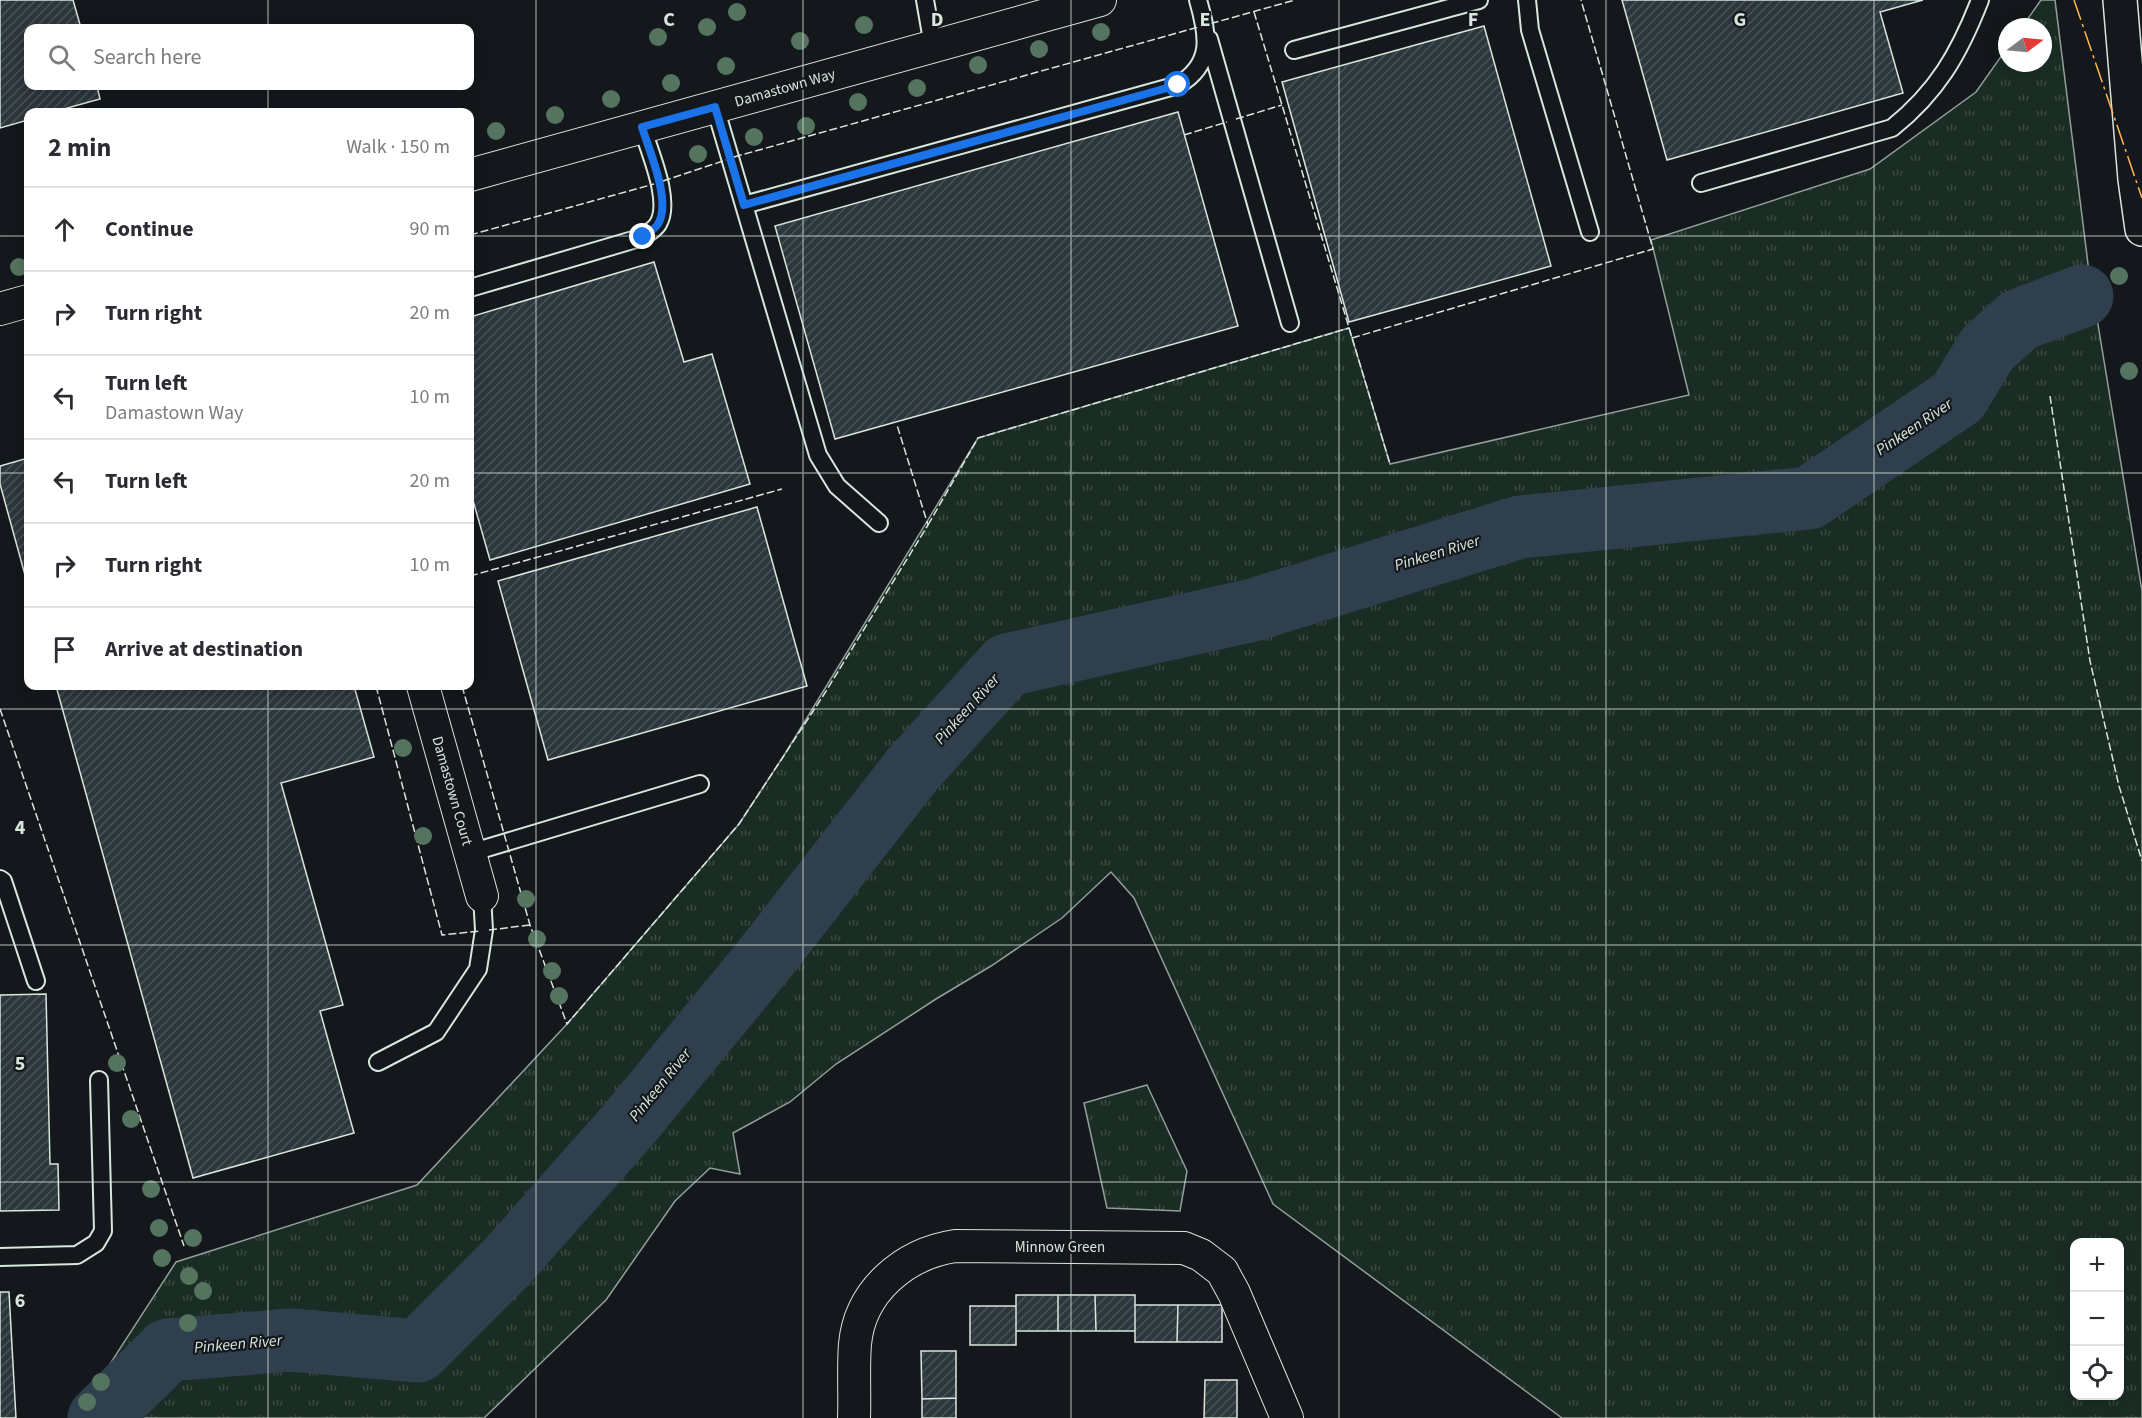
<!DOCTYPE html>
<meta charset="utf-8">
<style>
:root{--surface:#fff;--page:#f7f7f7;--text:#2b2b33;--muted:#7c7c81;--line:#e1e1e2}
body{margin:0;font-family:"Source Sans 3",sans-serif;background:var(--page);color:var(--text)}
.controls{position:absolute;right:18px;bottom:18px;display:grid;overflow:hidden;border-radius:12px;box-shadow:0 3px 15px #0003}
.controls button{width:54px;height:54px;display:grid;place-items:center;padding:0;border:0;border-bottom:2px solid var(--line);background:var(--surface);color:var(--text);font:30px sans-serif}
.compass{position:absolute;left:1998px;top:18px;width:54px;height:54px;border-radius:50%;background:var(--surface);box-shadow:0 3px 15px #0003;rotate:74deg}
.stop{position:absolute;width:18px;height:18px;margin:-14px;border:4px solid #1a73e8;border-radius:50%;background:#fff}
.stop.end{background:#1a73e8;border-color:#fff;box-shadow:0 2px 6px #0008}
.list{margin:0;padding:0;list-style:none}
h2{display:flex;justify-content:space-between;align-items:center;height:78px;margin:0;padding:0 24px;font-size:26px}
h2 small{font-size:20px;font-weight:400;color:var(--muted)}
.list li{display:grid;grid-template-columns:39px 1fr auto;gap:18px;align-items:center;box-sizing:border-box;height:84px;padding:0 24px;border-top:2px solid var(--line)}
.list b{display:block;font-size:22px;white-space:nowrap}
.list p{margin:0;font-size:20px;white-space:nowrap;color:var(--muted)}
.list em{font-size:20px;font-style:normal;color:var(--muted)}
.icon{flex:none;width:33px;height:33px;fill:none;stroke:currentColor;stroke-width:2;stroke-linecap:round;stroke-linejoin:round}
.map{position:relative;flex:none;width:2142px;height:1418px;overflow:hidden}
.search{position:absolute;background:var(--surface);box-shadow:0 3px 15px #0003;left:24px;top:24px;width:450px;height:66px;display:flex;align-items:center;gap:15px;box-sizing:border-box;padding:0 21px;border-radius:12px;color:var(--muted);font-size:22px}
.panel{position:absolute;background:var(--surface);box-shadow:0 3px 15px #0003;left:24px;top:108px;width:450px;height:582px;border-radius:12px}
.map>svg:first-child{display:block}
.grass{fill:url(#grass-tufts);stroke:#939e99;stroke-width:1.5;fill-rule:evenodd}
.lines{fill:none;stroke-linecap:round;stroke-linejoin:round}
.river{stroke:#2f3f4d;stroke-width:63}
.building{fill:url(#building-hatch);stroke:#d8e6dc;stroke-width:1.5}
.service-casing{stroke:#d8e6dc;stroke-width:20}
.minor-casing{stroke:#d8e6dc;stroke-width:34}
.tertiary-casing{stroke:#d8e6dc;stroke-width:36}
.service{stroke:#14181c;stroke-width:16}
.minor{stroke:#14181c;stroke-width:32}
.tertiary{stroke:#14181c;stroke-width:33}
.fence{stroke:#d8e6dc;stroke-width:1.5;stroke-dasharray:8 3;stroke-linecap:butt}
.power{stroke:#ffb74d;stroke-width:1.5;stroke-dasharray:21 4.5 3 4.5;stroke-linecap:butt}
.tree{fill:#55745f}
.route{stroke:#1a73e8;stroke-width:8}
.grid{fill:none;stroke:#d8e6dc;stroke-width:1.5;stroke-opacity:0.55}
.labels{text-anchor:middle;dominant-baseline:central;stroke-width:4.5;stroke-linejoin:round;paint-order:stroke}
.street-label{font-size:15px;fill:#d8e6dc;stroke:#14181c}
.water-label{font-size:16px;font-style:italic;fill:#d8e6dc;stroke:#14181c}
.grid-label{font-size:20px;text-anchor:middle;font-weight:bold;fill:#d8e6dc;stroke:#14181c;stroke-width:4.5;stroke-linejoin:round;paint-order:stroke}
</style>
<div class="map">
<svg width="2142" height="1418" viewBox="0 0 2142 1418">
<defs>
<pattern id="grass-tufts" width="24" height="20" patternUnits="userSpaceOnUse" patternTransform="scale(1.5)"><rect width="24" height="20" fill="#1a2d24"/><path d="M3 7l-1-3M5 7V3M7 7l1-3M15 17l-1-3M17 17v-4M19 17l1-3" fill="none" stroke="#3b4b43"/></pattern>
<pattern id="building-hatch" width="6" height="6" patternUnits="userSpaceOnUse" patternTransform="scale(1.5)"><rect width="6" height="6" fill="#2c363c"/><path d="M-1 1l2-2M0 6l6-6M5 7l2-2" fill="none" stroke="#4a5358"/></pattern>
</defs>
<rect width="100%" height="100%" fill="#14181c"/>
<path class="grass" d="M2041,0H2055L2088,264L2142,591V1418H1562L1273,1204L1134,898L1111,872L1062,918L991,966L936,999L836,1064L790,1102L733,1133L740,1174L710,1168L675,1201L606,1300L484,1418H75L176,1262L417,1185L567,1024L739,824L783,757L978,438L1349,328L1390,464L1689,395L1651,240L1870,169L1976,92L2007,48V63H2043V27H2022ZM2074,1242H2120V1396H2074Z
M1147,1085L1187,1171L1180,1211L1107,1208L1084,1103Z"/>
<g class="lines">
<path class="river" d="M99,1418L168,1350L291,1340L418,1351L506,1263L629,1124L763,961L912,770L1007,665L1253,610L1520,527L1809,498L1958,397L1987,349L2019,320L2082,296"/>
</g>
<path class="building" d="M0,0H73L81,28H28V86H97L100,99L53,112H28V120L0,128Z
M1622,0H1923L1880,12L1903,93L1667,160Z
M1484,26L1551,266L1349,322L1282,82Z
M1178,112L1238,326L835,439L775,226Z
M654,262L684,362L712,354L750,484L490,560L470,490V317Z
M28,458V586L0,484V466Z
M757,507L807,686L548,760L498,581Z
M56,686H354L374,757L281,783L343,1005L320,1011L354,1133L193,1178Z
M46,994L50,1164H58L59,1210L0,1211V995Z
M0,1292H9L16,1418H0Z
M1016,1295H1058V1331H1016Z
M1058,1295H1095L1096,1331H1058Z
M1095,1295H1135V1331H1096Z
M1135,1305H1178L1177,1342H1135Z
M1178,1305H1222V1342H1177Z
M970,1306H1016V1345H970Z
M921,1351H956V1398L922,1399Z
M1205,1380H1237V1418H1204Z
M956,1398V1418H922V1399Z"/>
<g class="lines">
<defs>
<path id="service" d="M925,0L933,46
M1527,0L1530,30L1590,232
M1209,39L1290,323
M1294,50L1479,0
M715,107L818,455L837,486L879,523
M1701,183L1892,128C1937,92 1959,54 1980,0
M744,205L1178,85C1214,64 1208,35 1198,0
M470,288L643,237C648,233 655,229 658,224C672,201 649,151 642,127
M470,853L700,784
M0,879L3,881L36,981
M378,1062L436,1032L478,969L484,930L482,896
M0,1257L77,1255L96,1243L103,1231L99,1080"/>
<path id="minor" d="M470,175L1100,0
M0,309L28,301
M423,686L482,896
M854,1418C855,1394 853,1369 855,1344C860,1291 904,1254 955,1246L1184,1248L1201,1255L1222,1271L1234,1293L1287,1418"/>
<path id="tertiary" d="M2120,0L2135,179L2142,229"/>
</defs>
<use href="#service" class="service-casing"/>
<use href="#minor" class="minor-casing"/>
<use href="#tertiary" class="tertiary-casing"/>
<use href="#service" class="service"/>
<use href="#minor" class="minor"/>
<use href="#tertiary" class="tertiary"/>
<path class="fence" d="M1254,12L1390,464
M1236,119L1282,105
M1184,135L1227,122
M734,157L1295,0
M663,181L726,160
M470,235L654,184
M1352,338L1653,249L1581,0
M2050,396L2090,661L2119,786L2142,861
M928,525L978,438L1349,328
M470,576L782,489
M376,686L442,935L480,931
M462,686L530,925L567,1024L739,824L823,696L928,525L897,425
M0,709L184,1246
M489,930L530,925"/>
<path class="power" d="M2074,0L2142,198"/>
</g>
<g class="tree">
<circle cx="737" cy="12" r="9"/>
<circle cx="864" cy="25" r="9"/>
<circle cx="707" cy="27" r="9"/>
<circle cx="1101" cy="32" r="9"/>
<circle cx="658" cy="37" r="9"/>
<circle cx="800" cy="41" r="9"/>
<circle cx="1039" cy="49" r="9"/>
<circle cx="978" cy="65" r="9"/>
<circle cx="726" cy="66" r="9"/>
<circle cx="671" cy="83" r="9"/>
<circle cx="917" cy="88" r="9"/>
<circle cx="611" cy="99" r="9"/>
<circle cx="858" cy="102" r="9"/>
<circle cx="555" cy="115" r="9"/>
<circle cx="806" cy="126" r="9"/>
<circle cx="496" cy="131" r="9"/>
<circle cx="754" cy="137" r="9"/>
<circle cx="698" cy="154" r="9"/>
<circle cx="19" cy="267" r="9"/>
<circle cx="2119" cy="276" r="9"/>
<circle cx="2129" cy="371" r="9"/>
<circle cx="403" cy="748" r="9"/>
<circle cx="423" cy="836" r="9"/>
<circle cx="526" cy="899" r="9"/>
<circle cx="537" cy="939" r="9"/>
<circle cx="552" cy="971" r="9"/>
<circle cx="559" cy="996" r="9"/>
<circle cx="117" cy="1063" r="9"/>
<circle cx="131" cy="1119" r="9"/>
<circle cx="151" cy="1189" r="9"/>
<circle cx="159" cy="1228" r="9"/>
<circle cx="193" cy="1238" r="9"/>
<circle cx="162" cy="1258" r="9"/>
<circle cx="189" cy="1276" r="9"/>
<circle cx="203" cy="1291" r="9"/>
<circle cx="188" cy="1323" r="9"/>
<circle cx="101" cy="1382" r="9"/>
<circle cx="87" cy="1402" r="9"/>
</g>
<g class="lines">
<path class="route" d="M643,237C648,233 655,229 658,224C672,201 649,151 642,127L715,107L744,205L1178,85"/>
</g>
<path class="grid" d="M268,0V28M536,0V1418M803,0V1418M1071,0V1418M1339,0V1418M1606,0V1418M1874,0V1418M268,86V112M0,236H28M470,236H2142M0,473H28M470,473H2142M268,686V1418M0,709H2142M0,945H2142M0,1182H2142"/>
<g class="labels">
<g class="street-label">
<text transform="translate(785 88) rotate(-16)">Damastown Way</text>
<text transform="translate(452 791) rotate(74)">Damastown Court</text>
<text x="1060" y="1247">Minnow Green</text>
</g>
<g class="water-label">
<text transform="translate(1914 427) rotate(-34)">Pinkeen River</text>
<text transform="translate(1437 553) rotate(-17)">Pinkeen River</text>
<text transform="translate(967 709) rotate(-48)">Pinkeen River</text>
<text transform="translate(660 1085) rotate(-51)">Pinkeen River</text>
<text transform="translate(238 1344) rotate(-5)">Pinkeen River</text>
</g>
</g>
<g class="grid-label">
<text x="669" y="26">C</text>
<text x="937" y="26">D</text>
<text x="1205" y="26">E</text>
<text x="1473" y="26">F</text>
<text x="1740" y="26">G</text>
<text x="20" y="834">4</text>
<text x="20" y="1070">5</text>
<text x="20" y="1307">6</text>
</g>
</svg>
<div class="controls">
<button>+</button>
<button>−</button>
<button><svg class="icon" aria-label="locate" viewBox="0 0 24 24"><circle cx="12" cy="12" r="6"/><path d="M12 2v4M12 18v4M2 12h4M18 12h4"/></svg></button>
</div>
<svg class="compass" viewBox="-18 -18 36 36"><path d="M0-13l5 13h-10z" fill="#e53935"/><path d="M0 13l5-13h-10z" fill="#7c7c81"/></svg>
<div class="stop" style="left:1178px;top:85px"></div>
<div class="stop end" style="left:643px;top:237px"></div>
<div class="search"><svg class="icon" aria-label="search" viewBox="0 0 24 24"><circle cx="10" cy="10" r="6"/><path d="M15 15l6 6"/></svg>Search here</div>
<section class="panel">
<h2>2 min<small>Walk · 150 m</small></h2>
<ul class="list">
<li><svg class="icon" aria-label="ahead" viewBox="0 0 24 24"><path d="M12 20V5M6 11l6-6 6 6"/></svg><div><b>Continue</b></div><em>90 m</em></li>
<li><svg class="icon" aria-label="right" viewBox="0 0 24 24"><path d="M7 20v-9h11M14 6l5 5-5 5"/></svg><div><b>Turn right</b></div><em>20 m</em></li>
<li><svg class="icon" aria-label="left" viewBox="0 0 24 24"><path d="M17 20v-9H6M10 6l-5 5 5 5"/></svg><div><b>Turn left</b><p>Damastown Way</p></div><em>10 m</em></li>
<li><svg class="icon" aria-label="left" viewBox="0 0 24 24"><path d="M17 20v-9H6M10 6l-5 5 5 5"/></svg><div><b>Turn left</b></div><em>20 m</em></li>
<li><svg class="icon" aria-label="right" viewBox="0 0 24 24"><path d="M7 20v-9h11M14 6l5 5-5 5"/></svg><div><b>Turn right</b></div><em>10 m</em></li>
<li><svg class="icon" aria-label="arrive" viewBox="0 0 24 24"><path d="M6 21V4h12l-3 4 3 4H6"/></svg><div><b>Arrive at destination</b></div></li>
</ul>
</section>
</div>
